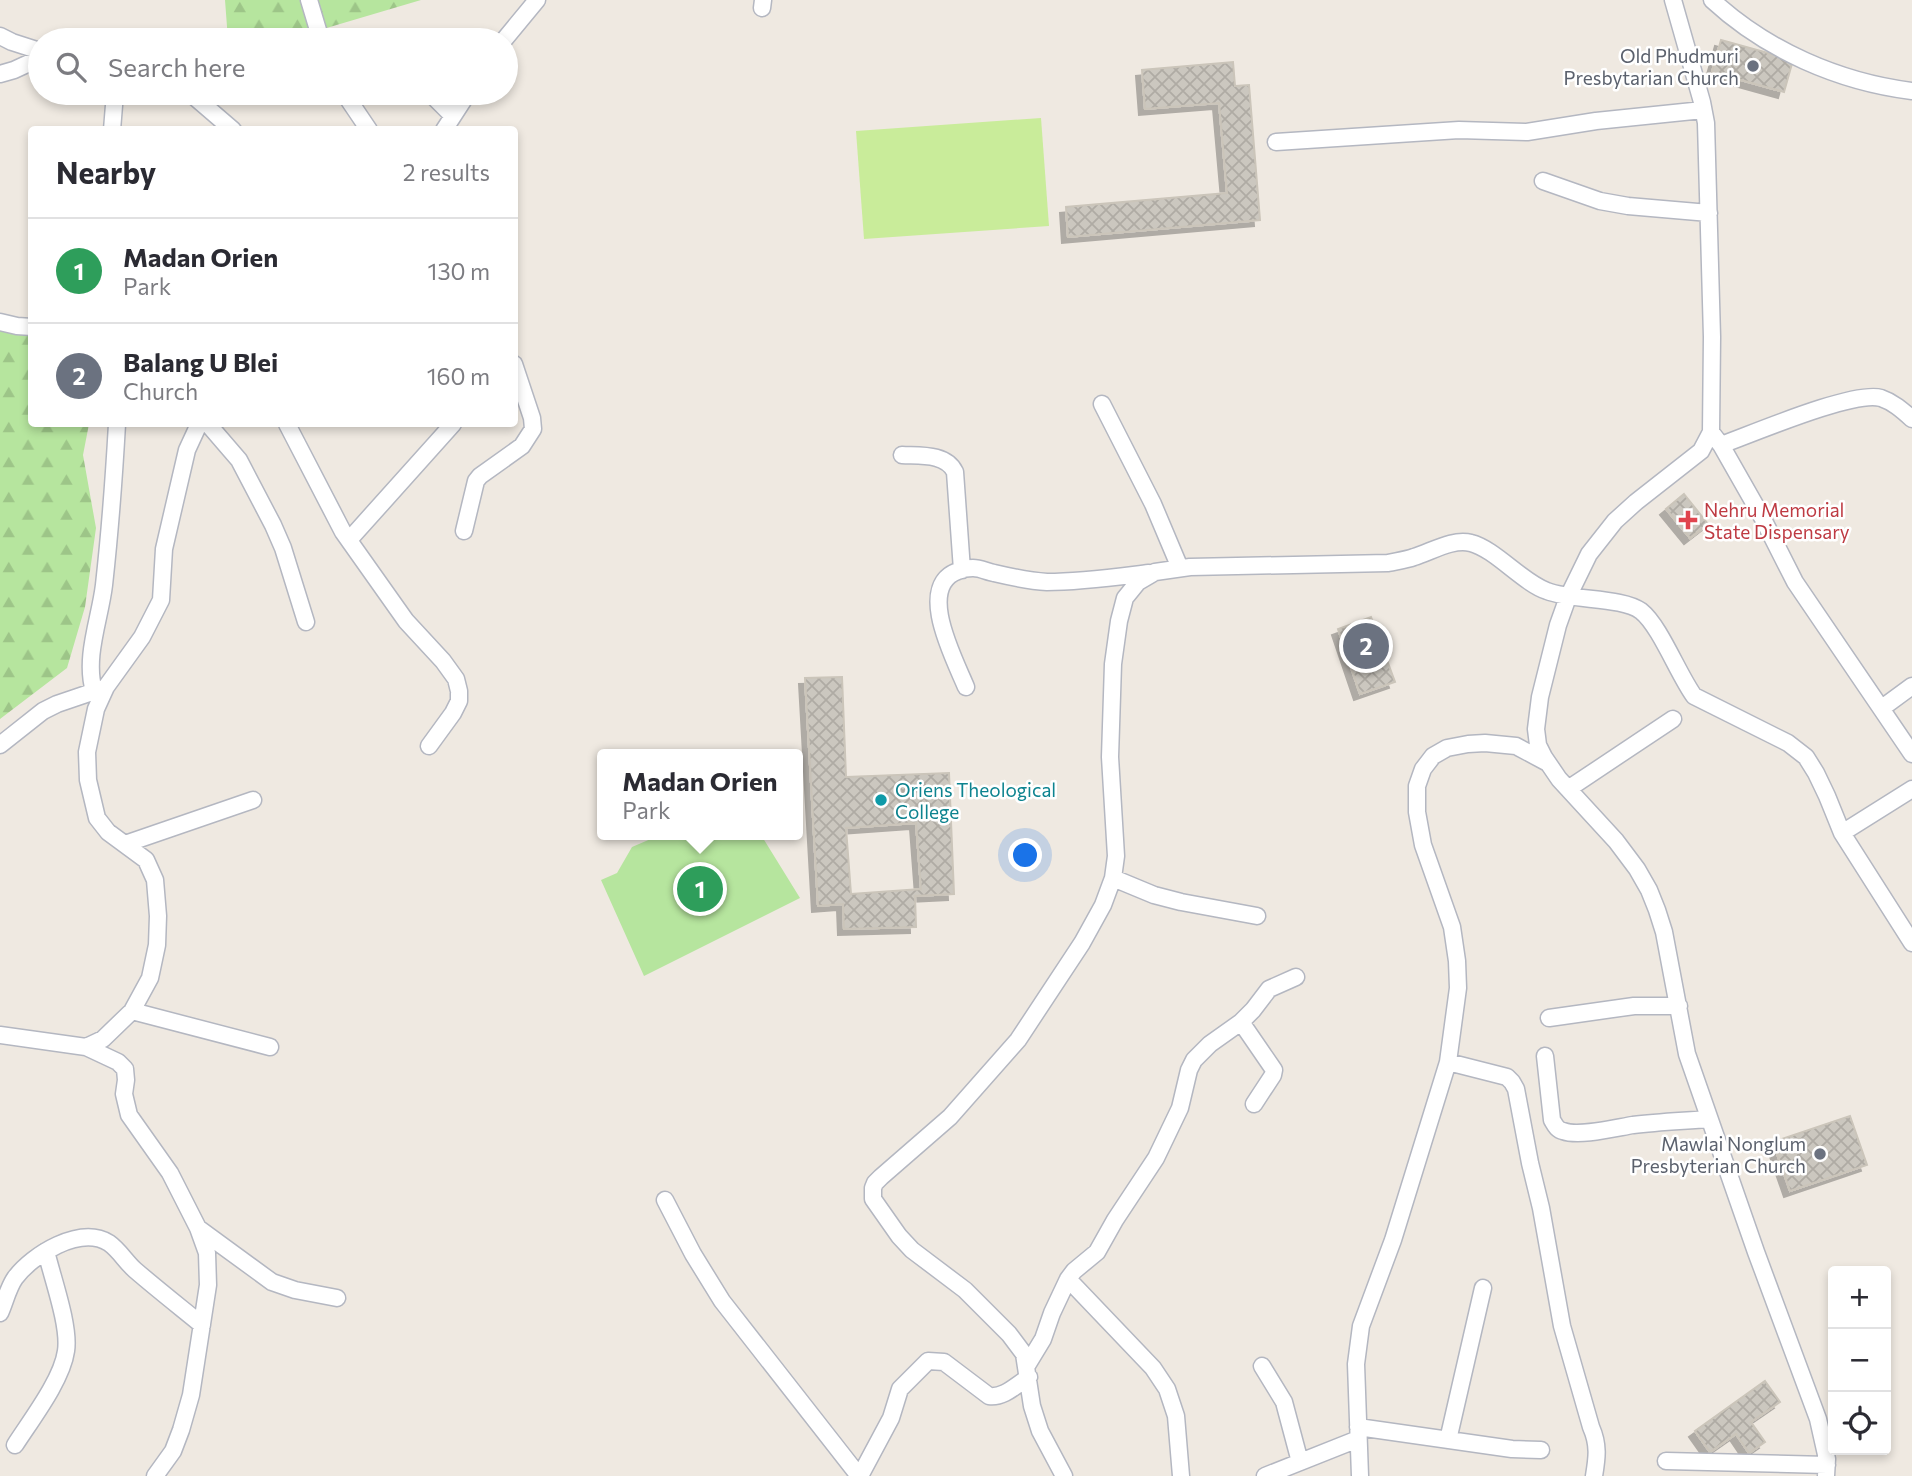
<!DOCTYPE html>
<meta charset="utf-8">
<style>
:root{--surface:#fff;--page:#f2f2f3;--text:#2b2b33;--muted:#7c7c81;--line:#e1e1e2;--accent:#4264fb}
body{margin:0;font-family:Commissioner,sans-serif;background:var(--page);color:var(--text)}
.controls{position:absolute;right:21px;bottom:21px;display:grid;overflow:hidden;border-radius:7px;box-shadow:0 4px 10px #0003}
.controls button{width:63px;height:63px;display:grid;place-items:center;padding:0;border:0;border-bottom:2px solid var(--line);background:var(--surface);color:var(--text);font:35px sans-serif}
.you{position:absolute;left:1026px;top:856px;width:24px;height:24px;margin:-18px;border:5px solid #fff;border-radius:50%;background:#1a73e8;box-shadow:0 0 0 10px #1a73e833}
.badge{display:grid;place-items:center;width:46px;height:46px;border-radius:50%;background:var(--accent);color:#fff;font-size:23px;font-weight:700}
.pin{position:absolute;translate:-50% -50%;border:4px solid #fff;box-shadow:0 2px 7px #0006}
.popup{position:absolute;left:597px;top:749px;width:206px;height:91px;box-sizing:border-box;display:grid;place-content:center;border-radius:7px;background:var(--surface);filter:drop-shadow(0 2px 5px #0005);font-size:23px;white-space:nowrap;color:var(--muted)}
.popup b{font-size:26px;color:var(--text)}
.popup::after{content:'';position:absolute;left:50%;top:100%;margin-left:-14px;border:14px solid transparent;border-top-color:var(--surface)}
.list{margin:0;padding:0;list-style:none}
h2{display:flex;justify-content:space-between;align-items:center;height:91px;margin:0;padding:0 28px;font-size:30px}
h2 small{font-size:23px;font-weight:400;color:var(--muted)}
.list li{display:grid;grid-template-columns:46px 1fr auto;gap:21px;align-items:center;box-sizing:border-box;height:105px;padding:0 28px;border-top:2px solid var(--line)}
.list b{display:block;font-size:26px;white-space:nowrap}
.list p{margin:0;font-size:23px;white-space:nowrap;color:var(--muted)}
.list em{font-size:23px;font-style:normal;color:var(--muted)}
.icon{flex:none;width:38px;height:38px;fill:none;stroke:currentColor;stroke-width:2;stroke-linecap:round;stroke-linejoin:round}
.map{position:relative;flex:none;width:1912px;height:1476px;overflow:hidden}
.search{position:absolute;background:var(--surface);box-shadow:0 4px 10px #0003;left:28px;top:28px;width:490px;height:77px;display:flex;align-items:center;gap:18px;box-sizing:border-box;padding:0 24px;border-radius:38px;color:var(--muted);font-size:26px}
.panel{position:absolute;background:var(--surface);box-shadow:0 4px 10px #0003;left:28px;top:126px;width:490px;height:301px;border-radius:7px}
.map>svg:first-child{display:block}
.forest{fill:url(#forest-firs)}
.park{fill:#b6e59e}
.pitch{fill:#c9ec9a}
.building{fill:url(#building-cross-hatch);stroke:#cbc5ba;stroke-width:2;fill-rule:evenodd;filter:url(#shadow)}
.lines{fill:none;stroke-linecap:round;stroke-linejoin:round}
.minor-casing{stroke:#b4b7c1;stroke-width:19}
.minor{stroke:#fff;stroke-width:16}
.worship-dot{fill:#6b7280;stroke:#fff;stroke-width:2.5}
.health-dot{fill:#e0444e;stroke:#fff;stroke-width:2.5}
.culture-dot{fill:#0f9aa8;stroke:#fff;stroke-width:2.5}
.labels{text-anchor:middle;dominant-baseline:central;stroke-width:5;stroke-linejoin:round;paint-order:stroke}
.worship-label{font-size:19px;fill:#5b616d;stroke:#fff;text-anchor:end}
.health-label{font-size:19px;fill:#be3a42;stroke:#fff;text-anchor:start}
.culture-label{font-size:19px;fill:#0d838f;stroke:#fff;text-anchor:start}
</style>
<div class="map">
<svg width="1912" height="1476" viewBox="0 0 1912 1476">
<defs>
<pattern id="forest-firs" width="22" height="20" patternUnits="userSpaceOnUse" patternTransform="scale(1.75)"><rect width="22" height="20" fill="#b6e59e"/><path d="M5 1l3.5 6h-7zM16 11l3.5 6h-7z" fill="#9dc588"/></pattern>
<pattern id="building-cross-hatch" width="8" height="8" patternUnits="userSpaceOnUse" patternTransform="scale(1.75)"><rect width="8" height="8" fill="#cbc7bf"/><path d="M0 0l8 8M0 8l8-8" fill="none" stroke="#afaba4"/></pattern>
<filter id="shadow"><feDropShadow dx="-6" dy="6" stdDeviation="0" flood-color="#0004"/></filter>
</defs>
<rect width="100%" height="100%" fill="#efe9e1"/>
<path class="forest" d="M225,0H421L286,40H228Z
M0,324L31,325L32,424H89L83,455L96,528L85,607L67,668L0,719Z"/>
<path class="park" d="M660,835H761L800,898L644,976L601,880L617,873L632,847Z"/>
<path class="pitch" d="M1041,118L1049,226L864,239L856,131Z"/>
<path class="building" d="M1721,40L1793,60L1784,92L1712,72Z
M1233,62L1235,86L1249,85L1260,220L1068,237L1066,207L1227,193L1219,103L1145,109L1142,70Z
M1684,494L1708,524L1690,538L1666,509Z
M1371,617L1395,682L1360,694L1338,629Z
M842,677L846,777L949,773L954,894L915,896L916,927L844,929L843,904L818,906L805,678ZM916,823L921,889L851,894L846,828Z
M1850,1116L1867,1165L1790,1191L1773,1142Z
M1765,1381L1780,1402L1751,1422L1765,1442L1749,1453L1736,1434L1710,1452L1695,1431Z"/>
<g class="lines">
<defs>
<path id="minor" d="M309,0L321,40
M1673,0L1702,102L1706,123L1712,337L1711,432L1701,451L1636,502L1615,521L1589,554L1568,597L1558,625L1540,697L1536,729L1538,745L1544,757L1559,779L1616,841L1637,869L1649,890L1657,910L1664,932L1687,1054L1756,1252L1818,1419L1827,1459L1826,1476
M1712,0C1766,50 1839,82 1912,91
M762,8L763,0
M0,36L12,42L40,51
M504,40L537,0
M0,74L14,70L40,58
M190,93L233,130
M344,93L369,130
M430,93L453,116
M112,130L115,93
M444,130L468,93
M1276,142L1459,130L1527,132L1596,121L1703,110
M1543,181L1600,201L1628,206L1709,213
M0,322L17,326L32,327
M1102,404L1153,504L1180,568
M208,424L239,460L273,525L283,548L306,622
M287,424L343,532L406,621L443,661L456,679L459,691V701L453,713L429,746
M1711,432L1721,445L1762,517L1795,582L1912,754
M1721,445C1752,434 1854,390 1881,398C1893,402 1902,410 1912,419
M902,455C919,456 946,453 955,472L962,570
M464,531L476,481L480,476L522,446L533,429L532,418L514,364
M349,540L453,424
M966,687C955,660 915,586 958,571C962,569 968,568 973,568C980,568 988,572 994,573C1011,577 1030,581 1047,582C1081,582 1116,577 1149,573
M94,691C84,657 100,619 104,585C110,531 114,477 117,424
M1882,708L1912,686
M0,745L43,711L57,704L104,688
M1568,789L1673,719
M1842,833L1912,789
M125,844L253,800
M1113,878L1154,895L1181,902L1257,916
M132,1011L270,1047
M1549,1018L1634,1006H1679
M1241,1022L1274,1070L1273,1075L1254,1104
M0,1035L86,1047L103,1039L132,1011L150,978L157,945L158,916L155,880L146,860L108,832L97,818L88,780L87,752L96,709L106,687L142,637L161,600L164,549L187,450L199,424
M86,1047L118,1062L125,1069L126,1080L124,1094L129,1115L170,1173L198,1228L207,1253L208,1285L191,1395L181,1430L173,1451L155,1476
M1545,1056L1552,1120C1555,1125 1557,1130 1563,1131C1579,1137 1615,1128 1633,1125C1658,1122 1684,1121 1709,1119
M1448,1062L1507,1077L1512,1082L1516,1089L1530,1163L1541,1208L1562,1326L1591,1427C1599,1445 1597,1458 1594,1476
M665,1200L693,1254L722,1301L859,1476
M198,1228L272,1282L295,1290L337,1298
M1068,1279L1153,1368L1167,1389L1176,1416L1181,1476
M0,1313C5,1302 8,1288 15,1278C32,1255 80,1225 109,1243C119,1250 126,1262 135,1270C157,1289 180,1307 202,1325
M1262,1366L1284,1402L1300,1462
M1026,1367L1043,1339L1052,1313L1068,1279L1074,1271L1097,1252L1115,1220L1156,1158L1180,1108L1189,1070L1194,1060L1210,1044L1241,1022L1253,1010L1269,989L1296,977
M1358,1427L1512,1449L1541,1450
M1448,1440L1483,1288
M15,1445C31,1420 62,1380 66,1351C70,1326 52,1277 46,1251
M1666,1461L1827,1465
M860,1476L891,1418L900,1389L928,1361L944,1362L989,1396C1004,1398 1016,1385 1029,1377
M1064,1476L1040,1431L1032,1406L1024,1354L1009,1334L965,1290L912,1250L899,1236L873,1199V1188L875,1183L881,1177L950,1117L1018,1040L1082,943L1103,905L1113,878L1116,856L1110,757L1113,664L1119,621L1125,598L1138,582L1155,572L1190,567L1388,563C1397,561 1406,560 1414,557C1431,552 1453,538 1471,543C1495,549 1523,583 1547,591C1573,601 1622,597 1641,611C1660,626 1678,674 1694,696L1788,743L1806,757L1816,773L1827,796L1842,833L1912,943
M1265,1476L1358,1439
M1360,1476L1356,1364L1361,1326L1393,1240L1448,1062L1458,988L1457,961L1452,927L1423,845L1417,812V786L1423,769L1433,756L1447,748L1468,744L1485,743L1516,746L1546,762"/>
</defs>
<use href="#minor" class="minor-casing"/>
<use href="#minor" class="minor"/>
</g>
<g class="worship-dot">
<circle cx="1753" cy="66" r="7"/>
<circle cx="1820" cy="1154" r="7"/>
</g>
<path class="health-dot" d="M1684.5 509.5h7v7h7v7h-7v7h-7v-7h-7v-7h7z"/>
<circle class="culture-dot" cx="881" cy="800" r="7"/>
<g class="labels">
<g class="worship-label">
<text x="1739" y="55">Old Phudmuri<tspan x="1739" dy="22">Presbytarian Church</tspan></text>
<text x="1806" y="1143">Mawlai Nonglum<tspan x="1806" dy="22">Presbyterian Church</tspan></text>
</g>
<g class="health-label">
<text x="1704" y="509">Nehru Memorial<tspan x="1704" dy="22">State Dispensary</tspan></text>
</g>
<g class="culture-label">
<text x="895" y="789">Oriens Theological<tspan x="895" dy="22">College</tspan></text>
</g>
</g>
</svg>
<div class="controls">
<button>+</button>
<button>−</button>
<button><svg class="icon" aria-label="locate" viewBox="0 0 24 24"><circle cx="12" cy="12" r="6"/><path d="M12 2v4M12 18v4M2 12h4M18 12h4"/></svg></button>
</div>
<div class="you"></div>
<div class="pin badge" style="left:700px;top:889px;background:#2e9e5b">1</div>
<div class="popup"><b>Madan Orien</b>Park</div>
<div class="pin badge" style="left:1366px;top:646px;background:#6b7280">2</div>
<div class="search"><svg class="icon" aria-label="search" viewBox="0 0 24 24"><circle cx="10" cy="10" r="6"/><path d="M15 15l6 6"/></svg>Search here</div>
<section class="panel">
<h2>Nearby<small>2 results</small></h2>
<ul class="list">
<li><span class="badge" style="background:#2e9e5b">1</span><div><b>Madan Orien</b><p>Park</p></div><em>130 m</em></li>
<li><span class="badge" style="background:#6b7280">2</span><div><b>Balang U Blei</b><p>Church</p></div><em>160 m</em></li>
</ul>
</section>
</div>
